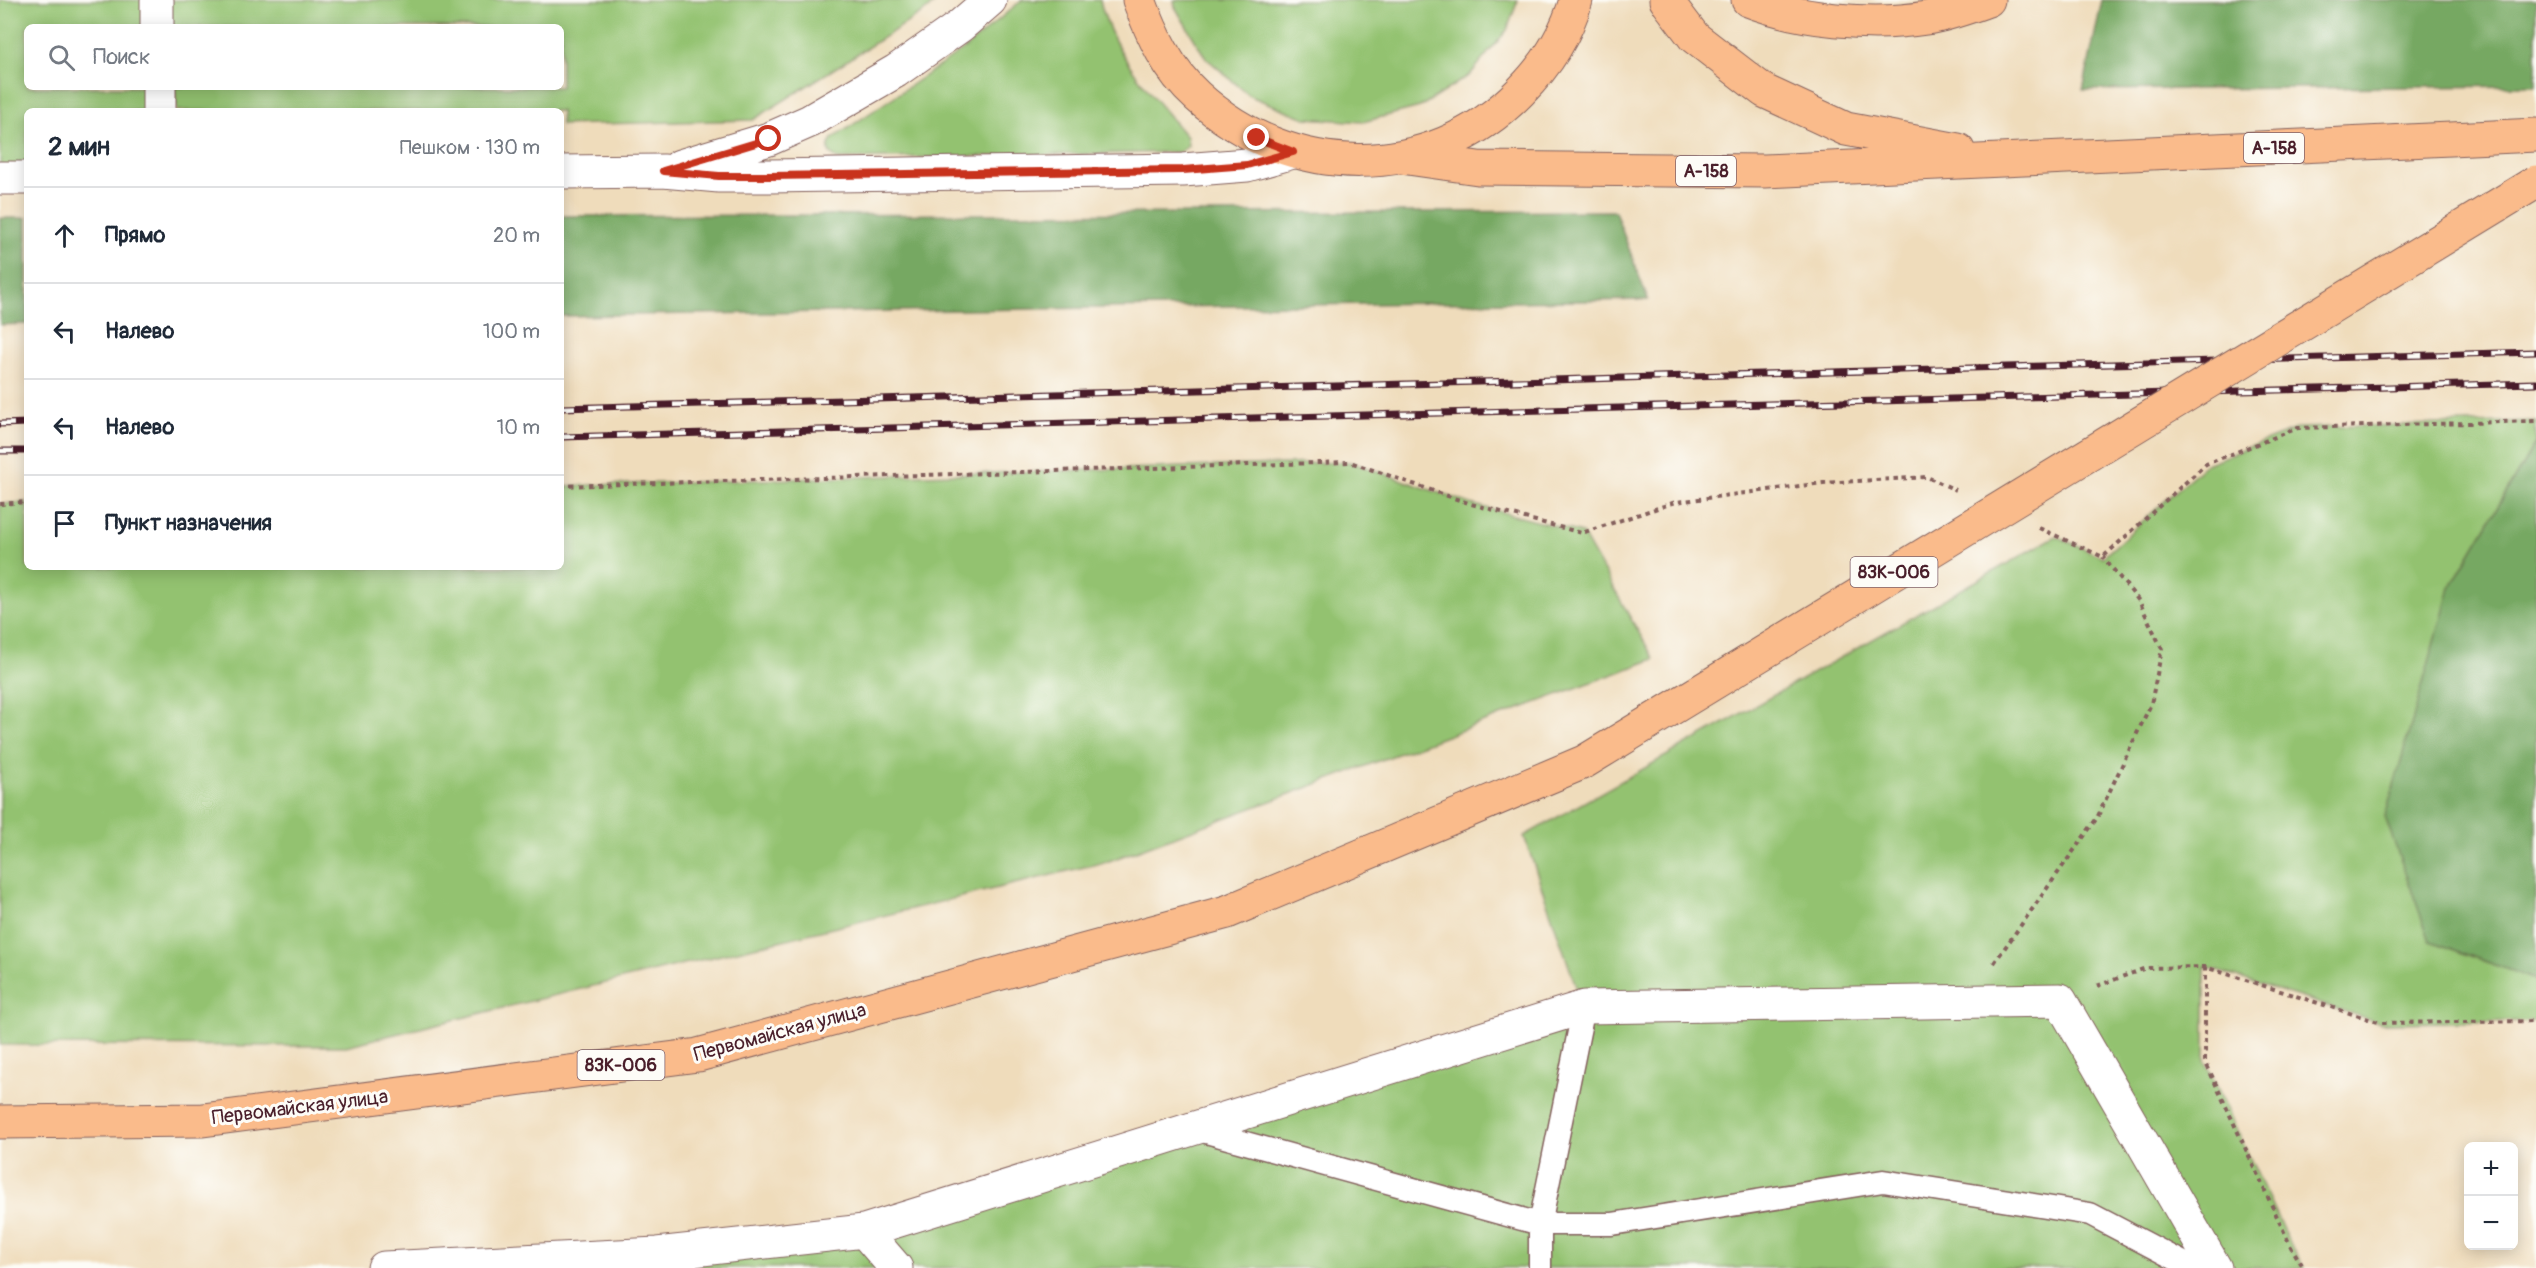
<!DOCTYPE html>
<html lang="ru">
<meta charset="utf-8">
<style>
:root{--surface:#fff;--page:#f6f6f7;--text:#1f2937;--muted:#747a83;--line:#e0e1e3}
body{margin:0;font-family:Pangolin,sans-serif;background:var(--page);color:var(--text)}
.controls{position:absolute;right:18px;bottom:18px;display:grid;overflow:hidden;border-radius:9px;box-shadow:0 3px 15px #0003}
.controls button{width:54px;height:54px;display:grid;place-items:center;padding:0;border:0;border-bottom:2px solid var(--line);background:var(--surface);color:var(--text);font:30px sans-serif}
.stop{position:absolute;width:18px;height:18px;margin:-14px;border:4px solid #c8321e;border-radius:50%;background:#fff}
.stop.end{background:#c8321e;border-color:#fff;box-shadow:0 2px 6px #0008}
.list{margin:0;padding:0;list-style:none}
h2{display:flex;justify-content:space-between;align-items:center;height:78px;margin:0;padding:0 24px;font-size:26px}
h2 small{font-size:20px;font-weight:400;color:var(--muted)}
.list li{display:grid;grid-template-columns:39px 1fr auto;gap:18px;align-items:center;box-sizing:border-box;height:96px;padding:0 24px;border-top:2px solid var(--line)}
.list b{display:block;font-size:22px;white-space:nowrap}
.list em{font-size:20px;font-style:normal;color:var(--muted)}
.icon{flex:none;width:33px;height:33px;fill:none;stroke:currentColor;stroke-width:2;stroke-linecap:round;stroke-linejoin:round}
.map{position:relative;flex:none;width:2536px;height:1268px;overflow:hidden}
.search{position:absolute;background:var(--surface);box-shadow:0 3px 15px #0003;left:24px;top:24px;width:540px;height:66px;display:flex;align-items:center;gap:15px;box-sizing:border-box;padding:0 21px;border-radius:9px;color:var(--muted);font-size:22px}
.panel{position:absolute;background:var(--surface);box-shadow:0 3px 15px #0003;left:24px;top:108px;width:540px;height:462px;border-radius:9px}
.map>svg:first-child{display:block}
.green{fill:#93c270;stroke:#6e704e;stroke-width:1.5}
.forest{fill:#76a862;stroke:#606446;stroke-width:1.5}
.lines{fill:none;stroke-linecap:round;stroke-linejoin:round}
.service-casing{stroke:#84615d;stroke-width:25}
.minor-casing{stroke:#84615d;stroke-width:35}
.tertiary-casing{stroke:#84615d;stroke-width:35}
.primary-casing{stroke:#84615d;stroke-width:35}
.path{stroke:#84615d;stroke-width:4;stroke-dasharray:4.5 4.5;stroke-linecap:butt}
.service{stroke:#fff;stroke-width:22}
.minor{stroke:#fff;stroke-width:33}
.tertiary{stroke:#fff;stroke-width:33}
.primary{stroke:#fabb8b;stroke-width:33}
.rail-casing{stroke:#4a1f2b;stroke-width:7}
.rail{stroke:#fdfcf7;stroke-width:4.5;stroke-dasharray:14;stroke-linecap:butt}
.primary-bridge-casing{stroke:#84615d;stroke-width:35;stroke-linecap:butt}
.primary-bridge{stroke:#fabb8b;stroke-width:33}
.route{stroke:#c8321e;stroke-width:8}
.labels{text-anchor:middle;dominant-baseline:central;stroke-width:6;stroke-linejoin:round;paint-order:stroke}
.shield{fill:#fdfcf7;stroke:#806168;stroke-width:1.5}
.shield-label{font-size:18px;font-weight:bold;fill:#4a1f2b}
.street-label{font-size:20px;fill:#4a1f2b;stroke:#fdfcf7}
</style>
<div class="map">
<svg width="2536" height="1268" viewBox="0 0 2536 1268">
<rect width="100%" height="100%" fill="#fdfcf7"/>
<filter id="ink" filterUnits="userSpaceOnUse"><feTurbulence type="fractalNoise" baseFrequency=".0167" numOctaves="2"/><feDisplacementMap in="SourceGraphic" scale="12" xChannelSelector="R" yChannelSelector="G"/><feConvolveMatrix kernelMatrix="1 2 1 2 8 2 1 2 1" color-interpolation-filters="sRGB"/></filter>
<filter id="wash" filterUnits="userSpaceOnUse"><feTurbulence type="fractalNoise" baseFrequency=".008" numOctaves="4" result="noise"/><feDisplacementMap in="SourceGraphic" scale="24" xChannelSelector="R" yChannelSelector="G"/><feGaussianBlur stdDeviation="1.35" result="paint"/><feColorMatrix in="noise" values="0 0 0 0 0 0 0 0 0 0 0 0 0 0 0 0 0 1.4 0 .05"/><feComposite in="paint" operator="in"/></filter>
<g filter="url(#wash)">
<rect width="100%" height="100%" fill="#efdcbb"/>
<path class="green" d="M0,0H157V27H27V87H159V111H27V178H0Z
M169,0H938L924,12L753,120L561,125V111H177L175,87H561V27H171Z
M1022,0H1100C1112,54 1153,96 1187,137L1188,146L1180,152L838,159C828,155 826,148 832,139L964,49Z
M1174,0H1518L1507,30L1470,75L1420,107L1363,122L1305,118L1250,96L1205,57L1175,7Z
M2536,421V442L2450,588L2430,941L2536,980V1021L2381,1023L2205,967V1061L2291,1247L2304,1268H384L864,1231L1583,1007L1524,836L2056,536L2103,557L2206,464L2298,428Z
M1350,462L1471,504L1582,533L1654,659L1109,861L346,1046L0,1045V504L27,502V567H561V486Z"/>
<path class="forest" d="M2102,0H2536V86L2083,90Z
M1615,211L1648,300L561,316V216Z
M0,218H27V324L0,325Z
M2536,442V980L2430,941L2385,817L2450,588Z"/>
</g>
<g filter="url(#ink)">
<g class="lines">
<defs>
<path id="service" d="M1195,1129L1540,1224H1612L1883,1181L2090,1214L2193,1268
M1540,1268V1224L1584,1007"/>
<path id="minor" d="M157,0V27
M159,87V111
M864,1231L896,1268
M384,1268L657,1254L864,1231L1584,1007L2060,1000L2215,1268"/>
<path id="tertiary" d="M680,166L769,139L810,121L896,71L960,26L990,0
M561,172L663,171L719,176H769L1183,170L1247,165L1293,152
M0,178H27"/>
<path id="primary" d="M1139,0C1152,35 1168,70 1197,96C1290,181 1430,184 1520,92C1546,66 1566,35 1576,0
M1666,0L1694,37L1764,91L1846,129L1958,150
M1748,0C1799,20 1871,27 1926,18C1947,15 1968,7 1988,0
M1401,157L1478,168L1765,171L2536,135
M0,1122L203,1120L698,1055L1227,912"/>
</defs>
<use href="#service" class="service-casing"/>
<use href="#minor" class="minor-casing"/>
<use href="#tertiary" class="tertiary-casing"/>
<use href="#primary" class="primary-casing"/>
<path class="path" d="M561,486L1350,462L1471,504L1582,533L1676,502L1823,483L1927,477L1956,490
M0,504L27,502
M2039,528L2103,557L2206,464L2298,428L2536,421
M1994,963L2097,818L2151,704L2162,649L2139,601L2103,557
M2205,967V1061L2291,1247L2304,1268
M2097,986L2146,968L2205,967L2381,1023L2536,1021"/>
<use href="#service" class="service"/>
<use href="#minor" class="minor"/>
<use href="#tertiary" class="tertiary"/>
<use href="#primary" class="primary"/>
<defs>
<path id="rail" d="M561,408L2536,352
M0,424L27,423
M561,437L2536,383
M0,451H27"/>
</defs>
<use href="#rail" class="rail-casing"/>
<use href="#rail" class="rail"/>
<defs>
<path id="primary-bridge" d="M1227,912L1584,762L2536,182"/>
</defs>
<use href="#primary-bridge" class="primary-bridge-casing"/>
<use href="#primary-bridge" class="primary-bridge"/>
</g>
</g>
<g class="lines" filter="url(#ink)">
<path class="route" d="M769,139L663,171L719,176H769L1183,170L1247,165L1293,152L1257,138"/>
</g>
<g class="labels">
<g class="shield">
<rect x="2244" y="133" width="60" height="30" rx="4.5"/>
<rect x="1676" y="156" width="60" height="30" rx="4.5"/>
<rect x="1850.5" y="557" width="87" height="30" rx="4.5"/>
<rect x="577.5" y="1050" width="87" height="30" rx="4.5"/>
</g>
<g class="shield-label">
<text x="2274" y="148">А-158</text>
<text x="1706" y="171">А-158</text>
<text x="1894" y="572">83К-006</text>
<text x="621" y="1065">83К-006</text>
</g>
<g class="street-label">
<text transform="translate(780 1032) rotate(-15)">Первомайская улица</text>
<text transform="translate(300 1107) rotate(-7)">Первомайская улица</text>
</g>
</g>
</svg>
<div class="controls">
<button>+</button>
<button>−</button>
</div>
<div class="stop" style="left:769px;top:139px"></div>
<div class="stop end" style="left:1257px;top:138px"></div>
<div class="search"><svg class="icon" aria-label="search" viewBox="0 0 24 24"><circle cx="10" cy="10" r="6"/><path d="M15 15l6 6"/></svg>Поиск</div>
<section class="panel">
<h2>2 мин<small>Пешком · 130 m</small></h2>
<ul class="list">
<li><svg class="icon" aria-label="ahead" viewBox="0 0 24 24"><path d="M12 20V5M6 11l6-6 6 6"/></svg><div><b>Прямо</b></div><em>20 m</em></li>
<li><svg class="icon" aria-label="left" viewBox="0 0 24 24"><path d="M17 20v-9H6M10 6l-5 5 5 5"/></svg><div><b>Налево</b></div><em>100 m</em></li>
<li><svg class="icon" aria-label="left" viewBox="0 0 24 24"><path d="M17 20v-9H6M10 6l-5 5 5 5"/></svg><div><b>Налево</b></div><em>10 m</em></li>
<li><svg class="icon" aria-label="arrive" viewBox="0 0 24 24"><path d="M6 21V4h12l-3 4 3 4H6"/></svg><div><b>Пункт назначения</b></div></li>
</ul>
</section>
</div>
